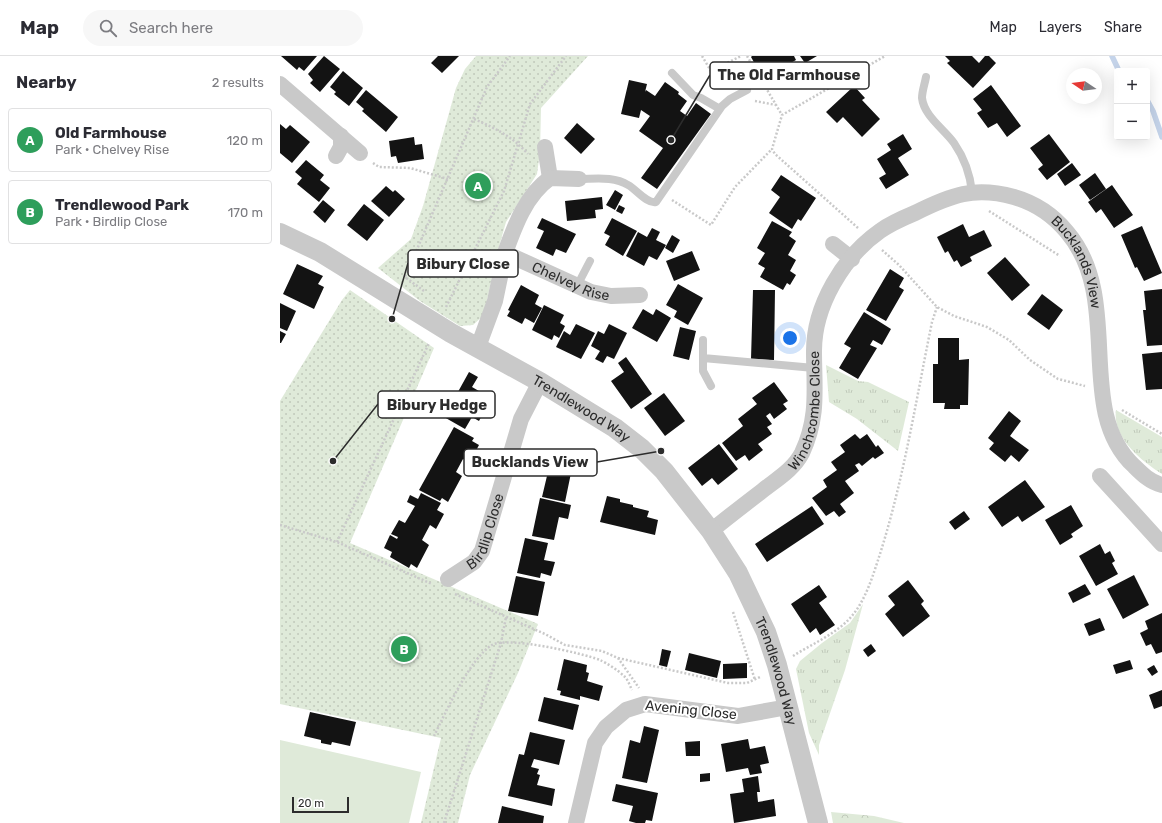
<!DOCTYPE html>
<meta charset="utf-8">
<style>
:root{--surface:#fff;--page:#f7f7f7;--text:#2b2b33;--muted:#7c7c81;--line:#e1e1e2;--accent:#d93025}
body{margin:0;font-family:Rubik,sans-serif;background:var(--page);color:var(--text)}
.controls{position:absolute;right:12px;top:12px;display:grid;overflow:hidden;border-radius:4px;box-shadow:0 4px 16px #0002}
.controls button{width:36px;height:36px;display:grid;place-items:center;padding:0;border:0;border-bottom:1px solid var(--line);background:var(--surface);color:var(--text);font:20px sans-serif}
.compass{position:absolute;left:786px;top:12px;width:36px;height:36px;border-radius:50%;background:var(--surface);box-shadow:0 4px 16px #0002;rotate:283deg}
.scale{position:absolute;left:12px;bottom:10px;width:57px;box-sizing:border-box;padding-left:4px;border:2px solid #2c2c2c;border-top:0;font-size:11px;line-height:14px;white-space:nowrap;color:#2c2c2c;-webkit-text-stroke:3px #fff;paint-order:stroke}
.you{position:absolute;left:510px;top:282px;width:14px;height:14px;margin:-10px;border:3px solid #fff;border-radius:50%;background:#1a73e8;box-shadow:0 0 0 6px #1a73e833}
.badge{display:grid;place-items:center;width:26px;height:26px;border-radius:50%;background:var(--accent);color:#fff;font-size:13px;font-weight:700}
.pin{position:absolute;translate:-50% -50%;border:2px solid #fff;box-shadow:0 1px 4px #0006}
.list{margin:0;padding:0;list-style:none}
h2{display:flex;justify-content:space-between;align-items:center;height:52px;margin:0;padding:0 16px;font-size:17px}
h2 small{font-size:13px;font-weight:400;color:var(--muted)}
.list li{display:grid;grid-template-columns:26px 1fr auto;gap:12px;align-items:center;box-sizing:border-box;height:64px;margin:0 8px 8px;padding:0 8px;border:1px solid var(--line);border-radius:4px}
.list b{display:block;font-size:15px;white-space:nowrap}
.list p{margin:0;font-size:13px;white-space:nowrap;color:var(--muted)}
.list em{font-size:13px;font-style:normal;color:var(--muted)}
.icon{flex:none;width:22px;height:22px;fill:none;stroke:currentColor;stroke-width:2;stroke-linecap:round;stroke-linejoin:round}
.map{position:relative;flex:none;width:882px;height:767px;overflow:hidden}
header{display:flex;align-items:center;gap:24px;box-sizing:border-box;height:56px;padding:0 20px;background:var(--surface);border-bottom:1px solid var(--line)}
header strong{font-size:19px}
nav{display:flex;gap:22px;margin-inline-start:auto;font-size:14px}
.search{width:280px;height:36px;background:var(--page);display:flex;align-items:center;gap:10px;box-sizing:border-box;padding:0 14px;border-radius:22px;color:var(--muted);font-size:15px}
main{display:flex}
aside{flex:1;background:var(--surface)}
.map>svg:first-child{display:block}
.grass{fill:url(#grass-tufts)}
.forest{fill:url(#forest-crowns)}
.park{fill:url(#park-dots)}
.pitch{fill:#dfead9}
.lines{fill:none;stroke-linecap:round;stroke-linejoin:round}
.stream{stroke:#c5d4ea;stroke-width:5.5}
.building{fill:#131313}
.path{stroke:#c9c9c9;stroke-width:2.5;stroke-dasharray:2 2;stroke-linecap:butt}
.service{stroke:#c9c9c9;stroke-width:8}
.minor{stroke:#c9c9c9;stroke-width:16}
.tertiary{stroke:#c9c9c9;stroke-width:20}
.labels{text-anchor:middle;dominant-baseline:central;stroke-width:4;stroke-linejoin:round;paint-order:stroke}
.street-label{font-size:14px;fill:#2c2c2c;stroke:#fff}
.leader{fill:none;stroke:#2c2c2c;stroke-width:1.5}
.callout-dot{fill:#2c2c2c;stroke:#fff;stroke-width:1.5}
.callout{fill:#fff;stroke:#2c2c2c;stroke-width:1.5}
.callout-label{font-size:15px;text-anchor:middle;font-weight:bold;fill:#2c2c2c}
</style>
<header>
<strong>Map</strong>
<div class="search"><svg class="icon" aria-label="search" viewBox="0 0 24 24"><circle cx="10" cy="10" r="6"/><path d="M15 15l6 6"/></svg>Search here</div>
<nav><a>Map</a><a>Layers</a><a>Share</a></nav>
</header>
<main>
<aside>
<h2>Nearby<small>2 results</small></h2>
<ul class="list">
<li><span class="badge" style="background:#2e9e5b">A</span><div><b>Old Farmhouse</b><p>Park · Chelvey Rise</p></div><em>120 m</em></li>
<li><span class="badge" style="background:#2e9e5b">B</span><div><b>Trendlewood Park</b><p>Park · Birdlip Close</p></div><em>170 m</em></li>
</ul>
</aside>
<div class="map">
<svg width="882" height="767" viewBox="0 0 882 767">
<defs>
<pattern id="grass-tufts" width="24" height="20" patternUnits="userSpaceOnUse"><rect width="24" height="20" fill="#dfead9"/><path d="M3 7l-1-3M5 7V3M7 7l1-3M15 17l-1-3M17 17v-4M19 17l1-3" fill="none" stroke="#c0c9ba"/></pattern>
<pattern id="forest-crowns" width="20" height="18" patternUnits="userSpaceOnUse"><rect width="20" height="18" fill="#dfead9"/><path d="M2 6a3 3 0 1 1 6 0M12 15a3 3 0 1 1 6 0" fill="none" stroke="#c0c9ba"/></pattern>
<pattern id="park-dots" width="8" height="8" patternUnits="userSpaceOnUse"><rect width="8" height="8" fill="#dfead9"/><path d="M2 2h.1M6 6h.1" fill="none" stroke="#c0c9ba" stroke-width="1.8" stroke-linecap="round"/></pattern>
</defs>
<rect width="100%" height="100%" fill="#fff"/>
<path class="grass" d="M546,309L578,325L588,326L629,346L618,395L577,363L549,346Z
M836,354L882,381V418C861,405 832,381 836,354Z
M583,548L565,614L539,689V699L529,677L516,613L520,605L542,587L570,567Z"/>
<path class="forest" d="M551,756L594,760L624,767H553Z"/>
<path class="park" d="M196,0H308L261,52L260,96L257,118L226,166L216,201L204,259L193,269L180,270L140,245L98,212L131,183L143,150L176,32L185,13Z
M70,234L154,292L70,487L258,568L238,617L190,719L178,767H141L161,682L0,648V345L62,244Z"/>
<path class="pitch" d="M0,684L141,716L129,767H0Z"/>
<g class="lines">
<path class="stream" d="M832,0L839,15
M867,44L873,55L882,81"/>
</g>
<path class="building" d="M1,0H37L24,15L19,11L17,14Z
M44,0L60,13L40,36L30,27L33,24L28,18Z
M158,0H179L162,17L151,7Z
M472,0H514L516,4L494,16L490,11L480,17L471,1Z
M520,0H537L525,7Z
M665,0H692L699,7L705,0H709L716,7L693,32L667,7L670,5Z
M63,15L83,32L69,50L54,38L56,36L50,31Z
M349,24L367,28L365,36L366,34L375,40L385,26L399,36L398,38L407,45L400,55L407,60L416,47L431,58L377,133L361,122L383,92L359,75L370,60L361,54L359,62L341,58Z
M711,29L741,70L727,81L717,67L708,72L697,57L702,54L693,43Z
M574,30L585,42L582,44L600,63L582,81L563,61L557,67L546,56Z
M86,34L118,61L106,76L82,55L84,53L76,46Z
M297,67L315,83L301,98L284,82Z
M0,68L6,73L10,69L30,86L12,107L0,97Z
M623,78L632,93L618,102L629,119L606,133L599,122L606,118L597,103L611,94L607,88Z
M769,78L790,106L767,124L758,113L763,109L750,92Z
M134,81L135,89L142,88L144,103L118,107L116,100L111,101L109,85Z
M26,104L44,119L40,124L50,132L39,146L17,128L22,122L15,116Z
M792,107L801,119L785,130L777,118Z
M815,117L826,133L810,144L799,129Z
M501,119L536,142L521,165L518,163L512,173L489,157L500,141L491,134Z
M832,129L853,159L834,172L821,153L816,157L808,146Z
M106,130L113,136L115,134L125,143L109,161L91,145Z
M335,134L343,139L335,154L326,149Z
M322,141L323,153L315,154L316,162L287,165L285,145Z
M43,144L55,154L45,167L33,156Z
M84,148L104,164L87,185L67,169Z
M339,149L345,152L342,158L336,155Z
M262,162L296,178L286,197L276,193L273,200L256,192L264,175L257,172Z
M332,162L357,175L343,200L325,189L330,180L324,177Z
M492,165L512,176L509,180L516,185L508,199L516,204L510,215L516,219L510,229L507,227L503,234L480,221L485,212L478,208L485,197L477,192Z
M683,168L689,181L704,174L712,190L690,201L692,205L681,211L677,204L674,206L668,195L665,197L657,181Z
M862,170L882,217L864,225L857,211L855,212L841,179Z
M372,172L380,176L376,184L386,189L377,204L369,200L364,210L346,200L358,176L367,181Z
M392,179L400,184L393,197L385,192Z
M412,195L420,214L394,225L386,205Z
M725,201L750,229L732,245L707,217Z
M17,208L43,220L38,228L44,231L34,253L3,238Z
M610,213L624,222L619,231L624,234L606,265L586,254Z
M398,228L423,242L408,269L394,261L397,255L386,249Z
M241,229L259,239L255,248L262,252L254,267L245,262L242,268L227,260L230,255L228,254Z
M882,233V289L867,290L863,254H866L864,235Z
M473,234H495L494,304L471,303Z
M762,238L783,254L769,274L747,258Z
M0,247L16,255L7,275L0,272Z
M264,249L284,259L280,267L285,270L279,282L274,279L272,284L252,274Z
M363,253L373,259L376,253L391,262L377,286L352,272Z
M584,256L611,273L602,289L593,284L590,289L597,292L578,323L559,312L571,292L564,288Z
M296,268L315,277L301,303L276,291L284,275L290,279Z
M329,268L347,277L334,303L327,300L323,307L315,303L320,295L311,290L318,275L324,278Z
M400,271L416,275L409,304L393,300Z
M0,275L6,278L1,287H0Z
M658,282H679V304L689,303L688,349H680V353H664L665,347H653V308H658Z
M882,296V333L866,334L862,298Z
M346,301L372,338L351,353L331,325L344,316L338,307Z
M189,316L198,321L192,331L211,342L199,365L192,361L185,373L164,361Z
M494,326L508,345L503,348L507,353L494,363L490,357L486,360L492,368L487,371L492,378L478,388L483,394L469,405L465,399L456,405L442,387L463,370L458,363L477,348L472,342Z
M384,337L405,365L385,380L364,352Z
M729,355L741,365L730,380L749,394L739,406L731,399L725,406L709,393L714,387L708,382Z
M174,371L194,382L192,385L199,389L190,406L183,403L176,416L182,420L168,446L162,442L160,445L139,434Z
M575,378L580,383L587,378L596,391L598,389L604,397L595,403L593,401L582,410L579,407L575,409L579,415L565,425L574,437L560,448L566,456L559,461L554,455L546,460L532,442L547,431L543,424L557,414L551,406L565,396L560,389Z
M439,388L458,413L438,429L432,422L422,430L408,412Z
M277,393L295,397L292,409L298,410L296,418L291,417L285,446L262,441L271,403L275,404Z
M745,424L765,451L742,466L738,460L722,471L708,451Z
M141,437L161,447L157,454L164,458L156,473L150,469L142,484L149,489L137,512L131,508L129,512L110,501L112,496L104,492L110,479L117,483L118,481L111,478L119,464L125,467L135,450L127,446L130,439L138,443Z
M327,440L340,443V446L353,449V451L369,455L367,461L378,464L375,479L320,466Z
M260,442L291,449L288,463L279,461L274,484L252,480Z
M791,449L803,470L791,478L793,481L780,489L765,464Z
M532,450L544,468L487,506L475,488Z
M684,455L690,463L675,474L669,466Z
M245,482L268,487L264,504L275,506L271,520L261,517L260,522L237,517Z
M820,488L825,498L830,495L835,505L832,507L838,518L816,530L799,500Z
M854,519L869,549L843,563L827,533Z
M236,520L265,526L258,560L228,555Z
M628,524L644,545L641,548L650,560L623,581L605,558L615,549L608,540Z
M805,528L811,538L793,547L788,537Z
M539,529L547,541L539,547L555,569L540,579L536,572L530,577L511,548Z
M882,557V596L876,598L871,588L866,590L860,577L868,573L865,565Z
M820,562L825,574L809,580L804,568Z
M591,588L596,595L588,601L583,594Z
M382,593L391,595L387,611L379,609Z
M409,597L441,605L437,622L405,614Z
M284,603L307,609L306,616L309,617L307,625L323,630L319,645L300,640V644L280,639L281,635L277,634Z
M850,604L853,613L836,618L833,609Z
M467,607V622L443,623V608Z
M874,609L878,616L872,620L867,613Z
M882,634V650L874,653L869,639Z
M264,641L299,649L293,674L258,665Z
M30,656L76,666L70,690L52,686L51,689L41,687V684L24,680Z
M364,670L379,674L367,727L342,722L350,684L360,687Z
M250,676L285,684L279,709L254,703L251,711L259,713L257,718L260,719L257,729L275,733L272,750L228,740L239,698L244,699Z
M468,683L470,693L485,690L489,707L480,709L482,717L470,719L468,712L446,716L441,688Z
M420,685V700H406L405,686Z
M430,717V725L420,726V718Z
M478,720L480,736H477L478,746L494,743L496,760L454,767L450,738L464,736L462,723Z
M336,728L378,737L372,765L366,764L365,767H356L349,765L353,750L332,745Z
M222,750L264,760L263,767H218Z"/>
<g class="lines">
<path class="path" d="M422,0L431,15L461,0
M467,0L502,59
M475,45L496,49
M194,63C215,72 233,81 248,98
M93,107L99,111L130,112L168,123
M392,144L431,169L455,131L492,93
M709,155L780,200
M578,172L495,98L492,93L502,59L605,0
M602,194L619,209L657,251L674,260L707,271L729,284L750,304L778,323L805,330
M144,235L125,221L207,31L230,0
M166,251L224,135L250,48L286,0
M842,354L882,378
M0,469L57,486L152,528
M57,486L149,287
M175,538L265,578L285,589L322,595L338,602L359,632
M453,556L475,624
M513,600C532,588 556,578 571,561C586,544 593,519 600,498C624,422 636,344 652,266L657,251
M338,602L448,627H467L480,621
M154,680C166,656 190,602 212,589C227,580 302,597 320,604C327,607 339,615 345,621C348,624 350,630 352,634
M164,767L221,587L226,561"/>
<path class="service" d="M392,17L413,39L421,42L440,53
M646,21C645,27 642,35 642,42C644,60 664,73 674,87C685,103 690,117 692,136
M299,123C315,123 334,120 348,129C356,133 367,148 376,146L442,50L450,43L467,34
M297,230L310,205
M423,284V315L431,330
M423,302L534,312"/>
<g class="minor">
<path d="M0,28L80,97"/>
<path d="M265,91L270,122"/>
<path d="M56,100L61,91V80"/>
<path d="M553,188L572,203"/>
<path d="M225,197C235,169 246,139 270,122L299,123"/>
<path id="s1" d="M198,291L215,245L225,197L311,236L331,240L360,239"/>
<path d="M820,420L882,488"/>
<path id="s2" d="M431,475C448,461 465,448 482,435C497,423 513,414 522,397C539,361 534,332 534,295C534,250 563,201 600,175C611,167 623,162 635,157C671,139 694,130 734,141C755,147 773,159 787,176C845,244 793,353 854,410C862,418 870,426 882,429"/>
<path id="s3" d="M168,523L194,506L202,495L241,363L260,326"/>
<path d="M296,767L315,687L326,671L346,654L365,648L458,660L508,651"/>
</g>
<path class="tertiary" id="s4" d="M0,177L40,196L171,277L260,326L335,372L362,393L384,415L431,475L458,517L486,576L497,609L538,767"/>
</g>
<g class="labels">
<g class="street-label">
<text stroke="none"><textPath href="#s2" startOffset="605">Bucklands View</textPath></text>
<text stroke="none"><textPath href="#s1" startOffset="170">Chelvey Rise</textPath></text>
<text stroke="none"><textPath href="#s2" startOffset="163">Winchcombe Close</textPath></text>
<text stroke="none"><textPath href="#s4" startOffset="349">Trendlewood Way</textPath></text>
<text stroke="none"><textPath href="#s3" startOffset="64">Birdlip Close</textPath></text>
<text stroke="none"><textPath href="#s4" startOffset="685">Trendlewood Way</textPath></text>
<text transform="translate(411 654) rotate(6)">Avening Close</text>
</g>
</g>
<path class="leader" d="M391 84L430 19M112 263L128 207M53 405L98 348M381 395L317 406"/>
<g class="callout-dot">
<circle cx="391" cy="84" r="4"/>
<circle cx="112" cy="263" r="4"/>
<circle cx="53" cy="405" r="4"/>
<circle cx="381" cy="395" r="4"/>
</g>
<g class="callout">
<rect x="430" y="6" width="159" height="27" rx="4"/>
<rect x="128" y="194" width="110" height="27" rx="4"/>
<rect x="98" y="335" width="117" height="27" rx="4"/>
<rect x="184" y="393" width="133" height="27" rx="4"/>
</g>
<g class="callout-label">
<text x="509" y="24">The Old Farmhouse</text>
<text x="183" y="213">Bibury Close</text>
<text x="157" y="354">Bibury Hedge</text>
<text x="250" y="411">Bucklands View</text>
</g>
</svg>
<div class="controls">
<button>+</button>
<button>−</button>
</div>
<svg class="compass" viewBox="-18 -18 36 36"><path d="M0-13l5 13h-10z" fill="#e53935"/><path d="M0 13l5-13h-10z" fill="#7c7c81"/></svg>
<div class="scale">20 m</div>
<div class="you"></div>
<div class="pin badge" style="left:198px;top:130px;background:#2e9e5b">A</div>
<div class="pin badge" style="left:124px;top:593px;background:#2e9e5b">B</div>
</div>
</main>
